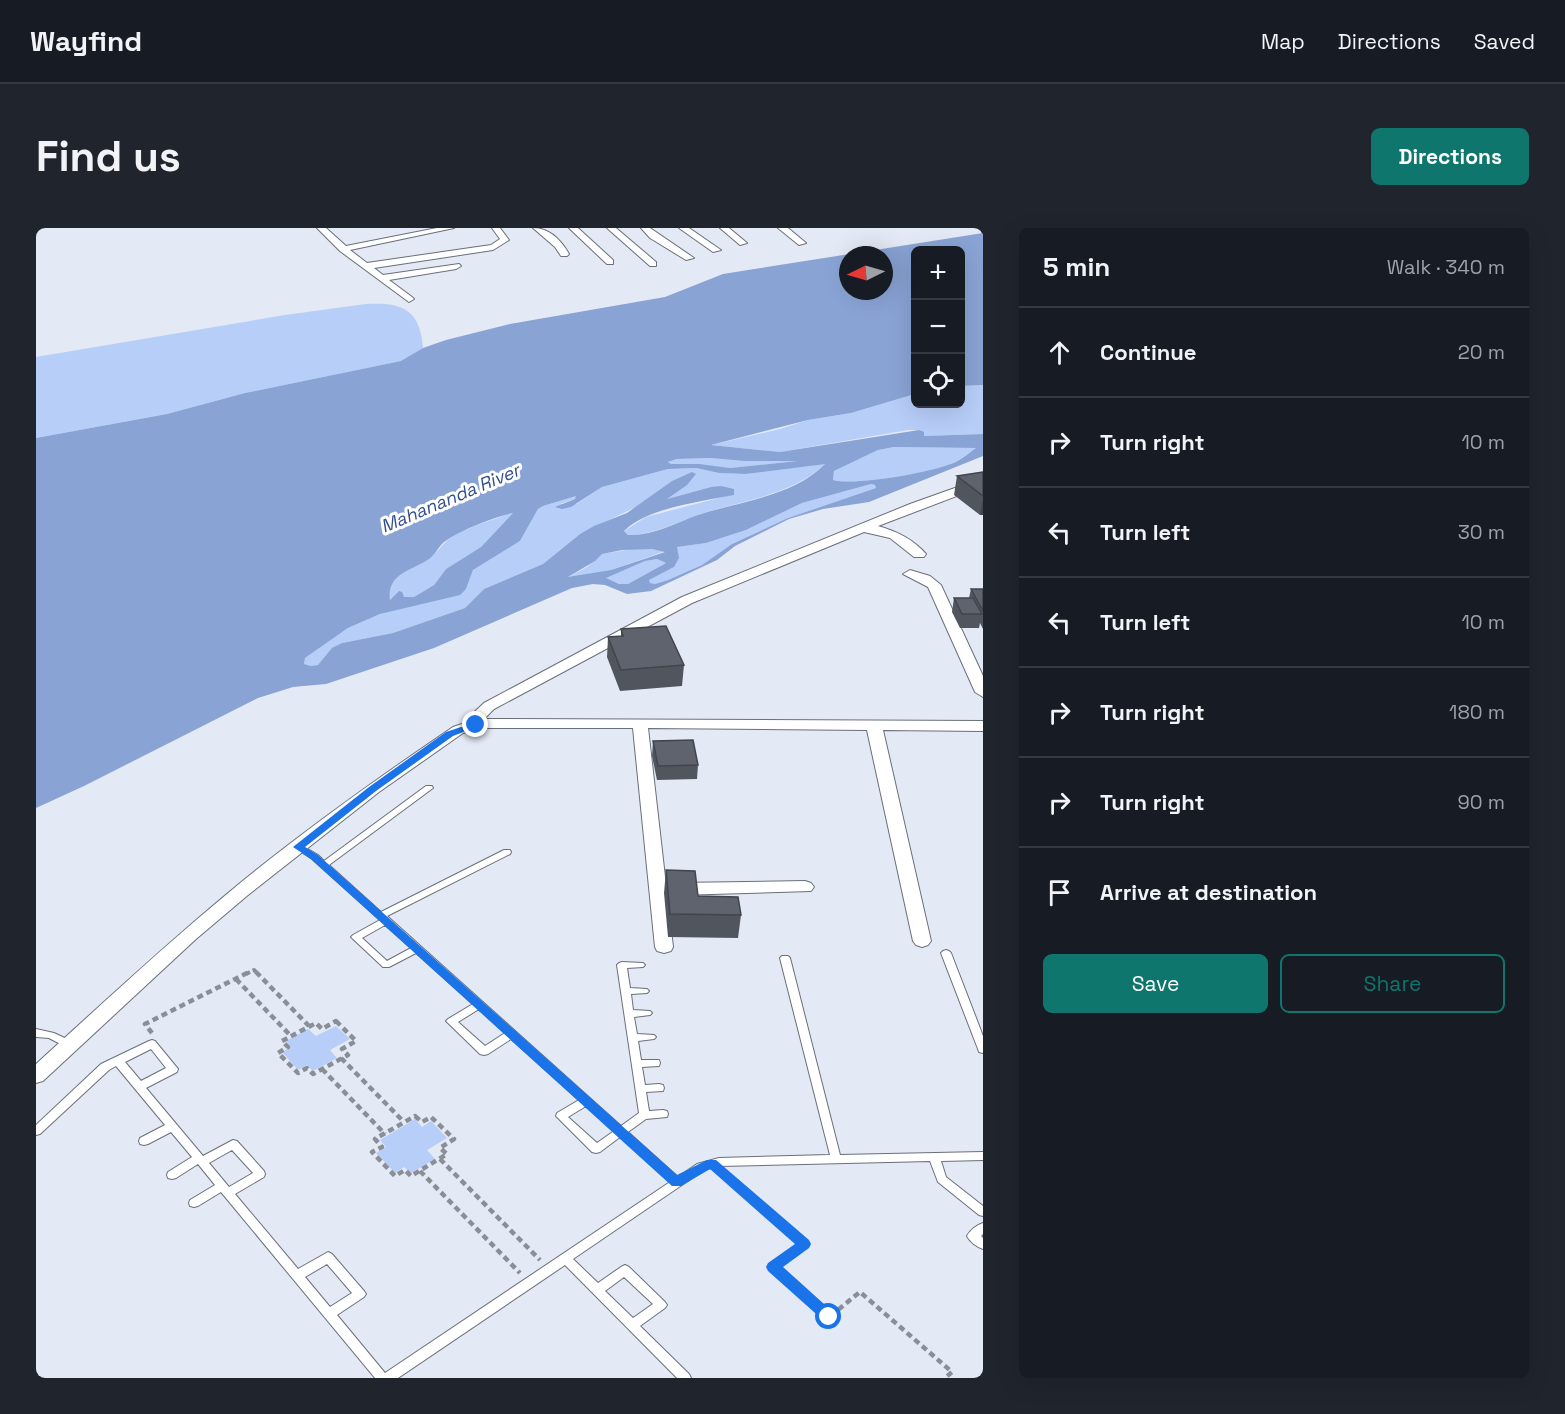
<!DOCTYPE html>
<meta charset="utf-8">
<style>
:root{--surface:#171b24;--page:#20242c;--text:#f1f3f6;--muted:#9ea1a6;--line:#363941;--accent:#0f766e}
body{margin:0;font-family:"Space Grotesk",sans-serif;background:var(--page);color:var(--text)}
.controls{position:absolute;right:18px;top:18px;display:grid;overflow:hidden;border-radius:9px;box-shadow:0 6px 24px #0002}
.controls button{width:54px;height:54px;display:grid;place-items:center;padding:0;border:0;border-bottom:2px solid var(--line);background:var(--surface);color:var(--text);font:30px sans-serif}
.compass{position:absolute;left:803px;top:18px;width:54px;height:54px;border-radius:50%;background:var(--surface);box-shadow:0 6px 24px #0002;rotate:265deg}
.stop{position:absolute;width:18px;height:18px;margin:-14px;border:4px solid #1a73e8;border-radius:50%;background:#fff}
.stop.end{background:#1a73e8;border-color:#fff;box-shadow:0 2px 6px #0008}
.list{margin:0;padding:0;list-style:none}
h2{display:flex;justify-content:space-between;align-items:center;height:78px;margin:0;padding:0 24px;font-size:26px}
h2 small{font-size:20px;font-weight:400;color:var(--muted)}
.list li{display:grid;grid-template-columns:39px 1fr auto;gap:18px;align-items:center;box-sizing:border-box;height:90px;padding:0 24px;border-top:2px solid var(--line)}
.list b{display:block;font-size:22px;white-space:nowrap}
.list em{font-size:20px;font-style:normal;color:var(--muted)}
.actions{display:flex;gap:12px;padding:18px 24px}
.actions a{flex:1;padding:14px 0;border:2px solid var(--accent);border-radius:9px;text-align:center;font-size:21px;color:var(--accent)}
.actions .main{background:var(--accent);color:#fff}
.icon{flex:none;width:33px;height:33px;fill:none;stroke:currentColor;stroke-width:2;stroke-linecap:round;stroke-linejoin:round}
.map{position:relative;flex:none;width:947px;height:1150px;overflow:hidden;border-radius:9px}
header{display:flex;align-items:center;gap:36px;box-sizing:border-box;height:84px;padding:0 30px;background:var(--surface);border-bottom:2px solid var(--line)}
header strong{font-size:28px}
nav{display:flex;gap:33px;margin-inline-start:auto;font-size:21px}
.intro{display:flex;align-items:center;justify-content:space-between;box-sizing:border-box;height:144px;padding:0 36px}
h1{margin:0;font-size:42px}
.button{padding:15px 27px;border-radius:9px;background:var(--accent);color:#fff;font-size:21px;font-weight:700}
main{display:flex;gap:36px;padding:0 36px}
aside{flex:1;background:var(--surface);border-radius:9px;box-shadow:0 6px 24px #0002}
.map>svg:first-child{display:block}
.green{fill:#b7cef9}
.water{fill:#89a3d4;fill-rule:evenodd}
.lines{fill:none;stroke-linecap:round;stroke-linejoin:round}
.service-casing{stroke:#6a6f79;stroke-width:2}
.minor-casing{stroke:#6a6f79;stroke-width:2}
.path-far1{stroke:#8a8f97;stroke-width:4;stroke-dasharray:4.5 3;stroke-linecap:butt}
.path{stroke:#8a8f97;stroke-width:4.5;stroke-dasharray:6 4;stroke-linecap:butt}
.service{fill:#fff;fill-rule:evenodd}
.minor{fill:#fff;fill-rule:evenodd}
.wall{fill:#51555e}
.shaded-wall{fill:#42454c}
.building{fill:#5e636d;stroke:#42454c;stroke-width:1.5}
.route{fill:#1a73e8}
.labels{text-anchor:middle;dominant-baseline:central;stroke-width:6;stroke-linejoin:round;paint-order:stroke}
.far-water-label{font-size:18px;font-style:italic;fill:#32508d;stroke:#fff}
</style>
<header>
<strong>Wayfind</strong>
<nav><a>Map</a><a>Directions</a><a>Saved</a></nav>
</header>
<div class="intro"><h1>Find us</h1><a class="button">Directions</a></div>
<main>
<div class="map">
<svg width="947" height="1150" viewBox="0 0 947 1150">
<rect width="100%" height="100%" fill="#e3e9f5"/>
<path class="green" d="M330,76C366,74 384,81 387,120L366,133L209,165L131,186L0,210V129L249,87Z
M947,157V206L888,208L883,202H872L744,224L675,217L744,201L772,192L815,185L879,166V176H924L925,158Z
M858,219L941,220C932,225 923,233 913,237C890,245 819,258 797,252L798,243L842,222Z
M674,230L708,233H761L694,240L653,236H635L632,234L641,231Z
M790,235C755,268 706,272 662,287C639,295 617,307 592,307L588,303L610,289L698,266L675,259L631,271L636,253L606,276L544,306L507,336L448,361L429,380L357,405L306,415L282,437L275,438L268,436L269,430L312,400L344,386L430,361L437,342L484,313L502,281L507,278L539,268H541L539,271L524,276H541L566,259L632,241L660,240L683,245L710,246Z
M835,256L839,257L840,260L752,290L696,316L666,337L632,352L619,356L614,355L612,352L638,339L640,319L670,315L710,302L766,275Z
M478,284L445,319L410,341L398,357L378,369H368L363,363L354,372C351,343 379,340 398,326C406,319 411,310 422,305C439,297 460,291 478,284Z
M596,321H616L629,323L575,342L531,350L551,339L566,326Z
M621,331L630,335L592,356H583L569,350L609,333Z
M300,798L314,811L294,822L301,830L277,843L271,837L262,842L246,824L255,819L250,813L272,801L280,808Z
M379,891L386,899L395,893L411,910L391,922L399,931L375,945L368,939L359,945L340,925L350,919L344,912Z"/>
<path class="water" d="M947,5V157L925,158L924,22H879V166L815,185L772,192L675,217L744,224L883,202L888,204V208L947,206V228L833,274L787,281L753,291L699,318L681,332L615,363L591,366L569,357L557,356L536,360L398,420L290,456L257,459L222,470L48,558L0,580V210L131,186L209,165L365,133L387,120L410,112L474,96L629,69L687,46ZM812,27H848V63H812ZM858,219L940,220C932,226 922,234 912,237C890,245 818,258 797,252L798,243L842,222ZM674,230L708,233H761L694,240L663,236H635L632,234L641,231ZM789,236C756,269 705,273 662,287C639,295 617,308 592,307L588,303C610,280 668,273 698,267V261L685,258L675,259L631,271L651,257L660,246L656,244L636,253L591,285L558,298L544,306L507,336L448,361L429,380L357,405L306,415L296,420L282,437L275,438L268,436L269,430L312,400L344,386L424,367L430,361L437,342L484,313L502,281L507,278L540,268L539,271L519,279L526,281L535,279L566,259L632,241L660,240L683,245L710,246ZM835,256L839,257L840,260L752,290L696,316L666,337L632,352L619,356L614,355L613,352L638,339L643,330L641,319L670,315L710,302L766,275ZM477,285L445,319L410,341L398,357L378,369H368L366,364L363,363L354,372C351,345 375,343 393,331C399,327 402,319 408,314C424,302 459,289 477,285ZM616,321L629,324L575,342L532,349L559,333L566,326L586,322ZM621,331L630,335L592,356H583L570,350L609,333Z"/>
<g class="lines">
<defs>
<path id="service" d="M390,558H396L397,560L293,637L345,684L468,622H474L475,624L474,626L351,688L585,898L603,885L581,737L583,735L586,734L607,735L609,737L607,739L591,740L594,760L611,761L613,763L611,765L595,766L597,782L614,783L616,785L614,787L598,789L601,806L618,807L620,809L618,811L602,813L605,832H623L624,835L623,838L606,839L609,857L623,856L627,857L628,860L627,863L610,864L613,883L627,882L631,883L632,886L631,889L610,891L592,904L642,949L661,936L683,930L794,927L744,730L746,728H752L754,730L804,927L947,924V932L905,933L910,949L947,978V988L943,987L902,954L894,933L683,938L668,942L537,1031L562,1055L585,1039L589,1037L593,1039L629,1074L631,1077L629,1080L604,1098L653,1146L655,1150H641L529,1037L362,1150H339L185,964L162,978L158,979L154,978L153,975L154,972L179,957L162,936L140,950L136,951L132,950L131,947L132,944L156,929L135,904L112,916L108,917L104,916L103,913L104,910L129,897L80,838L73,842L4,906L0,907V897L65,836L113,813L116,812L119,813L142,841L141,844L110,860L167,928L197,912L201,913L228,943L229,946L228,949L199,966L262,1041L292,1024L296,1026L328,1063L330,1066L328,1069L301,1087L349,1145L634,954L584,909L564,924L560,925L556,924L520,888L521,885L543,872L475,811L452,826L448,827L444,826L410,793L412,791L437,776L380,725L353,739H347L315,709L317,707L344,692L276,631L258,619L262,616L265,617L282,627L288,633ZM349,697L375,720L351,733L326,710ZM443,781L469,805L449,818L422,794ZM115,821L130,840L105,853L89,834ZM550,878L578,903L561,915L532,889ZM196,922L217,945L193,959L173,935ZM291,1036L316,1065L294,1079L269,1049ZM588,1049L617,1076L597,1090L569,1063Z
M910,722L913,723L915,725L947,808V825L943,824L942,821L905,725L907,723Z
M0,801L18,805L37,814L39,817L37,820L34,821L13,810L0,809Z
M947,995V1006L945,1008L947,1010V1021C941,1019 934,1014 931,1008C934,1002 941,997 947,995Z"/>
<path id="minor" d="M281,0H290L310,18L401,0H418L314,22L331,35L455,17L464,11L456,0H464L473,12L457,22L338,40L347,47L423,36L425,38L420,41L353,52L376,69L378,71L373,74L304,23Z
M497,0C513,0 525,12 533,26L531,28H525L519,19Z
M533,0H542L577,32V36H571Z
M571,0H580L620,34V38H614Z
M605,0H614L658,30L650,32L614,10Z
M643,0H653L685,22L677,24Z
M684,0H693L711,15L704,17Z
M742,0H752L770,15L763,17Z
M947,250V258L842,298C860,303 877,311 890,326L888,329H878L854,310L828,304L656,375L458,481L448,491L947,493V503L847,502L895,713L892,717L886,719L880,717L877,713L831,502L612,500L637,719L635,723L628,725L621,723L619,719L597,500H445L427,505L343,564L212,667L160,711L7,853L0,855V836C65,777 129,717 197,661C267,603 342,550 417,499L432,494L434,488L448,475L646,369L874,276Z
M874,342L894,348L905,357L947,448V469L939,464L892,359L867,346Z
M769,653L775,655L778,659L775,663L641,667L635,665L632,661L635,657L641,655Z"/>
</defs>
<use href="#service" class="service-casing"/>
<use href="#minor" class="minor-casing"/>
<path class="path-far1" d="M210,746L218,742L222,746"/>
<path class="path" d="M220,744L273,798
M200,751L255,808
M300,793L320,813L306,821L312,827L277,846L271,840L262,845L242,825L252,819L246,813L280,795L286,801Z
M116,805L109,796L213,744
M305,830L368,894
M286,841L349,906
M379,888L386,894L395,889L418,911L404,920L411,926L375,948L369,942L359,948L336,924L346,919L339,911Z
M404,931L504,1032
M384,943L484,1045
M689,948L768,1016L737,1039L793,1089L824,1064L916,1144L909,1150"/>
<use href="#service" class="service"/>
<use href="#minor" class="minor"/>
</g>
<path class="wall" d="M947,244V287H944L918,267L921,248Z
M935,361H947V401L944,395L943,400H924L916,384L918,370H933Z
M585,401L648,437L646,458L584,463L571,429L572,409L585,408Z
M617,513L662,537L661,551L621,552L616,528Z
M630,642L662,668L705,687L702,710L632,709L628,665Z"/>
<path class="shaded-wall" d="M947,270V287H944Z"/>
<path class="building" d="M947,244V268L921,248Z
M935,361H947V383Z
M918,370H937L946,386H926Z
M630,398L648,437L585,442L572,409L587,408L585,401Z
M657,512L662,537L622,538L617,513Z
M630,642L659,643L662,668L702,669L705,687L634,686Z"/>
<path class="route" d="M437,495L445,497L417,508L340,563L269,619L282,627L641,947L671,932H680L773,1012L775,1016L773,1020L747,1039L798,1085L800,1089L798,1093H788L732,1043L730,1039L732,1035L759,1016L674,941L645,958H636L275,631L257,619L333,559L410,504Z"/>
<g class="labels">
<g class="far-water-label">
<text transform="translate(414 270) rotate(-23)">Mahananda River</text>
</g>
</g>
</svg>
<div class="controls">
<button>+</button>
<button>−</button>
<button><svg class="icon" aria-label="locate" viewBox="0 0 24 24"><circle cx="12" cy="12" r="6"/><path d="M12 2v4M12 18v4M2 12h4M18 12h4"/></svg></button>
</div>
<svg class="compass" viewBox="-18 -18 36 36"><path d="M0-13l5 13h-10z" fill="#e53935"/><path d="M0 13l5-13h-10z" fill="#9ea1a6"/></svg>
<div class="stop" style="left:793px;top:1089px"></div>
<div class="stop end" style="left:440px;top:497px"></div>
</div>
<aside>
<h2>5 min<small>Walk · 340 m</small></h2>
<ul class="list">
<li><svg class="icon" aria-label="ahead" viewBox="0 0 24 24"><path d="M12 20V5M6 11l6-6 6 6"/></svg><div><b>Continue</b></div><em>20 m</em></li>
<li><svg class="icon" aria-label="right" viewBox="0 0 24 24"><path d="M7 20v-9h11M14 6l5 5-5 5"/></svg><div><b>Turn right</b></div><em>10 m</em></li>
<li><svg class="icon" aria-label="left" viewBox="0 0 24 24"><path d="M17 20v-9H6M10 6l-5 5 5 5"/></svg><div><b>Turn left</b></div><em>30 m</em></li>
<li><svg class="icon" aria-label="left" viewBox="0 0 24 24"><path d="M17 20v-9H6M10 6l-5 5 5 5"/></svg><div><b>Turn left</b></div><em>10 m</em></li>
<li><svg class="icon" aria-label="right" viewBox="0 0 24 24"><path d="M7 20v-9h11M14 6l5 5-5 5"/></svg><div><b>Turn right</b></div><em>180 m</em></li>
<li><svg class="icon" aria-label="right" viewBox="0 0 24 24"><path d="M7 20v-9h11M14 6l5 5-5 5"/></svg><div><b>Turn right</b></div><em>90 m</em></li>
<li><svg class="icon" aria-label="arrive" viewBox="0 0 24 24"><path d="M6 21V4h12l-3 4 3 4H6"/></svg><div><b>Arrive at destination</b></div></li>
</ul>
<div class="actions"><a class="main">Save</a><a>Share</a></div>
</aside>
</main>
